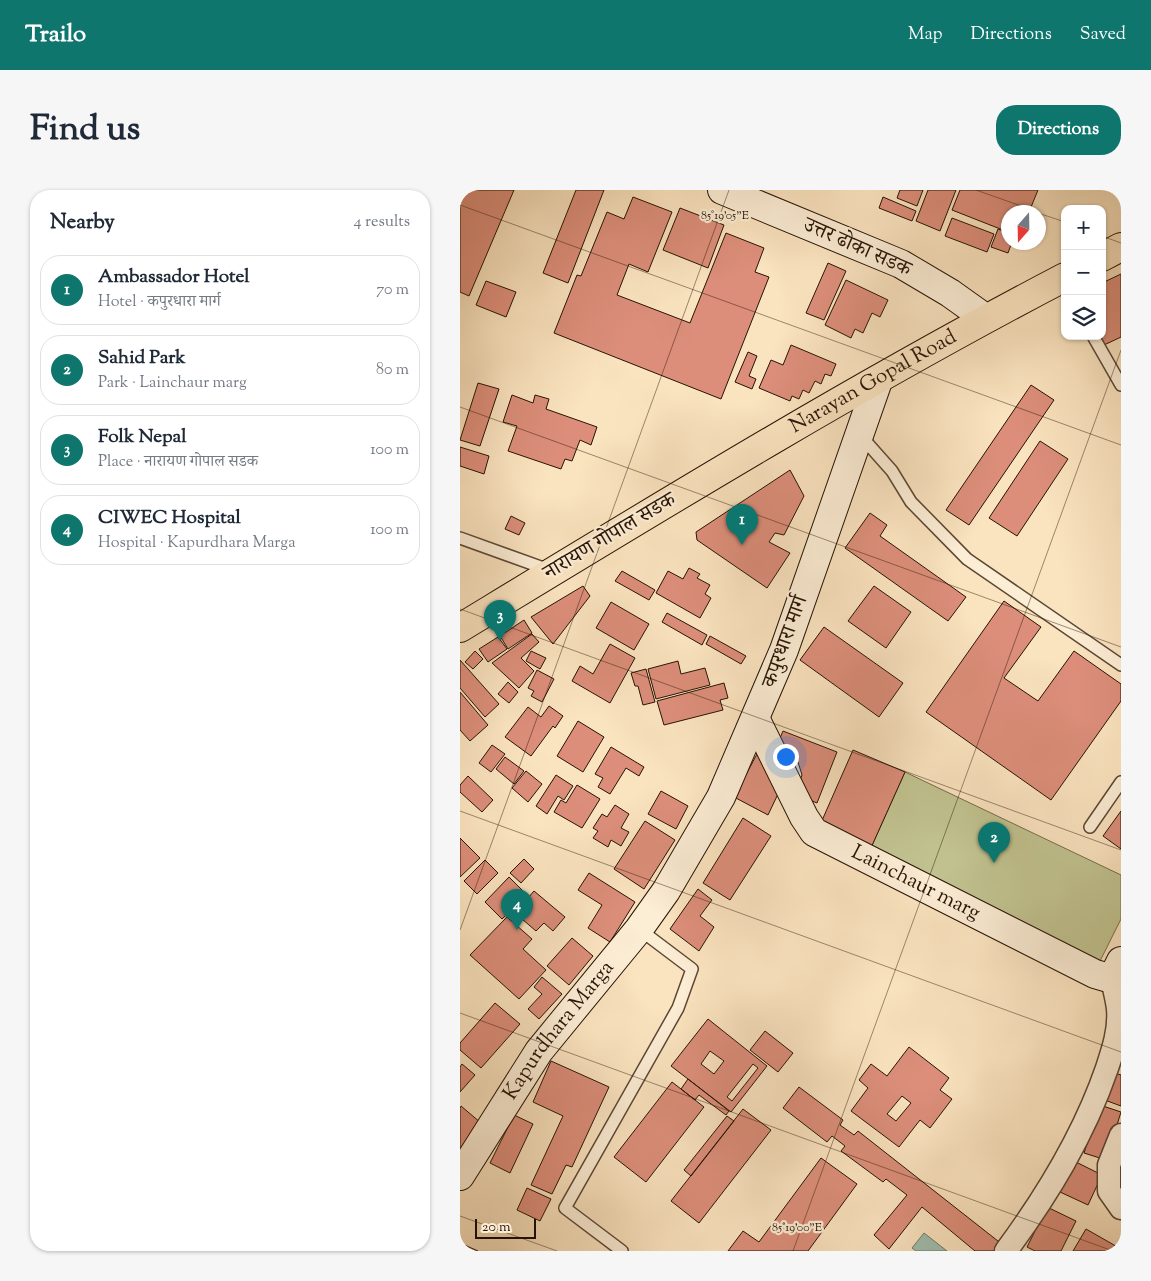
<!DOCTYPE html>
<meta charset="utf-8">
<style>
:root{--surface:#fff;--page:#f6f6f7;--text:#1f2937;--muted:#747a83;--line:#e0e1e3;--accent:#0f766e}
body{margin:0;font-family:"Sorts Mill Goudy","Noto Serif Devanagari",serif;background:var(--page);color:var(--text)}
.controls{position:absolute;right:15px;top:15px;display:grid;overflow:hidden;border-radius:10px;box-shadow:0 1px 4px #0004}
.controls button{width:45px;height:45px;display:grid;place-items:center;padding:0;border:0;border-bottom:1px solid var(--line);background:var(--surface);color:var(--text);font:25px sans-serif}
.compass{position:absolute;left:541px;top:15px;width:45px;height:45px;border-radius:50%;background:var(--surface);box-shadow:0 1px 4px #0004;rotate:200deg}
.scale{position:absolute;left:15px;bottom:12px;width:61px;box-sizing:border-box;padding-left:5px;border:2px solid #271305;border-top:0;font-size:14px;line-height:18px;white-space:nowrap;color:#271305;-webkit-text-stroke:4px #fcedd5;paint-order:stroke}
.you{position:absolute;left:325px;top:566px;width:18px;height:18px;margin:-12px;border:4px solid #fff;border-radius:50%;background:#1a73e8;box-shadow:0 0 0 8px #1a73e833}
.badge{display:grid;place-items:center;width:32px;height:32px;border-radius:50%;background:var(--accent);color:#fff;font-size:16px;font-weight:700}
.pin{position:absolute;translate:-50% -41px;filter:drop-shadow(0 1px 2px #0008)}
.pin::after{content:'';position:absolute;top:26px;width:18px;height:15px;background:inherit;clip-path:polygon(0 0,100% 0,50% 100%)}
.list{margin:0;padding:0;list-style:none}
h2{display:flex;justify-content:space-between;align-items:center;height:65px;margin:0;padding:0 20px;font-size:21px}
h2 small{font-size:16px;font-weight:400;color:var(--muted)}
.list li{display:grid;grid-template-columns:32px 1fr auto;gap:15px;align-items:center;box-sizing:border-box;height:70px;margin:0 10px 10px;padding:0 10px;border:1px solid var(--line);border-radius:20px}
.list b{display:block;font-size:19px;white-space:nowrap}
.list p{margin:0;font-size:16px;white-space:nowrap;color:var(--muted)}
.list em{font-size:16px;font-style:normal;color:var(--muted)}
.icon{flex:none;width:28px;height:28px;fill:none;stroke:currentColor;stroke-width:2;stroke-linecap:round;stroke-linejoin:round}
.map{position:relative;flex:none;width:661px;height:1061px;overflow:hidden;border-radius:20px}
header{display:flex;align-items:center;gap:30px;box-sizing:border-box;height:70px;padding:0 25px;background:var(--accent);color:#fff}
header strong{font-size:24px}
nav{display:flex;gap:28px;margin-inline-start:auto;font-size:18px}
.intro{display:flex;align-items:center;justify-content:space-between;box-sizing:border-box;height:120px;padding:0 30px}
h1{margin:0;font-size:35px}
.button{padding:12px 22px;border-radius:20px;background:var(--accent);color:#fff;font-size:18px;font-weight:700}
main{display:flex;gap:30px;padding:0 30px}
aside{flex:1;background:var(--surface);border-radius:20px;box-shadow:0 1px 4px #0004}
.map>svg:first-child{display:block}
.green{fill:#c1c390;stroke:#746b4a}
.water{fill:#9fbeae;stroke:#6f7a6a}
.building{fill:#dc8e7a;stroke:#271305;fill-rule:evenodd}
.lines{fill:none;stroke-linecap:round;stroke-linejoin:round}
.lane-casing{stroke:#5c4734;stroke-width:14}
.street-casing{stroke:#5c4734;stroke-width:25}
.secondary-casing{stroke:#271305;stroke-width:30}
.primary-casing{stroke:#271305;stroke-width:30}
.lane{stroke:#fcedd5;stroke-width:11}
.street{stroke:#fcedd5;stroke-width:22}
.secondary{stroke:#fcedd5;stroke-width:28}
.primary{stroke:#fae3bf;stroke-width:28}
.ticks{fill:none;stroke:#271305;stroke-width:1;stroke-opacity:0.45}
.labels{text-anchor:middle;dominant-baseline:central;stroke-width:4.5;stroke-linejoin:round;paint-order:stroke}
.street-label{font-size:21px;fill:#271305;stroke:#fcedd5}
.ticks-label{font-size:12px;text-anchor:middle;fill:#271305;stroke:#fcedd5;stroke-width:4.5;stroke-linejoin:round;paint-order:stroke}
</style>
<header>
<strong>Trailo</strong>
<nav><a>Map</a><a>Directions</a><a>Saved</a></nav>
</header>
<div class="intro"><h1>Find us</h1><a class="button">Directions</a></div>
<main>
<aside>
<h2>Nearby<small>4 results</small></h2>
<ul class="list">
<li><span class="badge">1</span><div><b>Ambassador Hotel</b><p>Hotel · कपुरधारा मार्ग</p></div><em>70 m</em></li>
<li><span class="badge">2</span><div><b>Sahid Park</b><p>Park · Lainchaur marg</p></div><em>80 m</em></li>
<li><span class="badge">3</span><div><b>Folk Nepal</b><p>Place · नारायण गोपाल सडक</p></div><em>100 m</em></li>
<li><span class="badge">4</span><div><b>CIWEC Hospital</b><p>Hospital · Kapurdhara Marga</p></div><em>100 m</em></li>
</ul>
</aside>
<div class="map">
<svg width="661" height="1061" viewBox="0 0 661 1061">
<rect width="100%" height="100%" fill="#fae3bf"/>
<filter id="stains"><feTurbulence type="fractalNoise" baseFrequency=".004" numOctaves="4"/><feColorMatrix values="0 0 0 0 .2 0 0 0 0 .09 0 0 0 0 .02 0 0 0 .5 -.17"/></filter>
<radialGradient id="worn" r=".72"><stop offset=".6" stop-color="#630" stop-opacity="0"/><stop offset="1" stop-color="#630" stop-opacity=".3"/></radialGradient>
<path class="green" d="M445,582L661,685V729L639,773L410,660Z"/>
<path class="water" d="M464,1043L487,1061H456L452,1058Z"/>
<path class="building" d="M0,0H54L9,106L0,102Z
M116,0H144L108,93L83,83Z
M440,0H463L457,16L437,8Z
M468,0H496L480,41L456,31Z
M500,0H578L569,22H548V42L492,20Z
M173,7L212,22L188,82L169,74L157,105L230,133L266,43L304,58L295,82L309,87L261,209L94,143L117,85L121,86L147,22L164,29Z
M423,7L456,21L452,31L419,18Z
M220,18L264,35L248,78L203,60Z
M492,28L534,44L527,62L485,46Z
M538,39L548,43V52H552L548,63L531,57Z
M368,73L386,81L364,130L346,123Z
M661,84V147L644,155L640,146H642V93Z
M386,90L428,110L420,127L412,123L403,143L395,139L391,148L365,135Z
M26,91L56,102L46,127L16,115Z
M331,155L376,174L371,186L365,184L361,194L355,191L349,203L343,200L339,209L332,206L330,211L299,198L311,170L323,175Z
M288,162L297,166L289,186L296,189L292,199L275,192Z
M18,193L39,199L20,256L0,250Z
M571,195L594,210L509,335L486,320Z
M52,205L73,213L75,205L89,209L86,219L137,237L131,255L120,250L112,271L105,269L101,279L48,261L57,236L43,232Z
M580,251L608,269L557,346L529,328Z
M0,257L29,266L24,284L0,276Z
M330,280L344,306L324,345L315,343L309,352L330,363L307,398L237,350L236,342Z
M410,323L427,335L420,346L506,407L488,431L385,358Z
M51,326L65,333L59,345L45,339Z
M229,378L240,384L237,388L250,395L245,404L251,408L240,428L196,403L208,381L223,389Z
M162,381L195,400L189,410L155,391Z
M123,396L130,406L93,454L71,427Z
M414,396L451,422L426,458L388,431Z
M544,411L581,437L544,488L578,511L614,461L661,494V511L591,610L466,522Z
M151,412L189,434L174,460L136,438Z
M207,423L247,445L242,455L202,432Z
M64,430L72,443L48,459L40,446Z
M364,437L443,493L419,527L340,470Z
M72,444L79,452L61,468L74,481L59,498L32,473Z
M250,446L286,466L281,474L246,454Z
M38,447L47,459L28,472L19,459Z
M150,454L175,468L150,513L112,491L120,476L133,484Z
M15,461L23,469L13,479L5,472Z
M71,461L86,468L80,479L66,471Z
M0,470L39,514L25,527L0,498Z
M218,471L221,484L245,478L250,495L196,509L188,479Z
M186,479L195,512L183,515L178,496H175L171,483Z
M77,480L94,489L82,512L71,506L74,501L68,498Z
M48,492L58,502L49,513L38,504Z
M264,493L268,508L260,510L263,520L204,535L197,511Z
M0,502L28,535L10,551L0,540Z
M89,516L103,526L95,538L93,536L71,566L45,547L68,517L81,527Z
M118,531L144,547L123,582L97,566Z
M323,541L377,562L357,613L335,604L342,585L338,572L314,562Z
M32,555L45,564L31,582L19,573Z
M151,557L184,577L179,586L166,578L150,604L138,597L143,588L135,584Z
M393,560L445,582L410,660L360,635Z
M297,564L318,604L308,625L274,607Z
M45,567L64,581L54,594L36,579Z
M66,581L82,594L68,612L52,598Z
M96,585L113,596L104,610L98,606L87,624L76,616Z
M8,586L33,610L22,622L0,602V595Z
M117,595L140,609L122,638L94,622L101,610L106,613Z
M201,601L228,616L216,639L188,624Z
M155,615L169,624L161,638L169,642L161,656L151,650L148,657L133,648L138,641L133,638L142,624L147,627Z
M661,621V659L643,646Z
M283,628L311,646L270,710L243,693Z
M185,631L215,650L184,699L154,679Z
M0,648L20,668L0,687Z
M64,669L74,679L61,693L50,683Z
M25,670L38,683L17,704L4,691Z
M129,683L175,712L150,752L128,738L142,715L118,700Z
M49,687L67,705L42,729L25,712Z
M238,699L252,710L240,726L254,737L239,761L210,739Z
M74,701L105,727L93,741L84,733L76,741L55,723Z
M47,727L72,749L63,759L86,780L59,809L10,765Z
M112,748L133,766L109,795L87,776Z
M82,787L102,804L79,829L68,819L82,804L74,797Z
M35,813L60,834L21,878L0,860V853Z
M248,829L307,876L271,922L211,876ZM250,861L264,871L254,884L241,874ZM293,874L298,878L272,911L267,907Z
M305,841L333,863L318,882L290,860Z
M449,857L489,888L480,900L492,909L470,938L460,930L439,957L391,921L408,898L399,890L411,874L427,886ZM442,906L451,913L436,931L427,924Z
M91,871L149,897L112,977L106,975L92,1004L71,995L103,926L73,912Z
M2,874L15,885L0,902V877Z
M652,882L661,885V916L642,909Z
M228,889L269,921L266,925L239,905L235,910L221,899Z
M212,892L244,917L186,992L154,967Z
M339,897L383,930L380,935L394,945L398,941L543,1055L539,1061H515L462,1017L429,1059L414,1045L447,1005L426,989L423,992L381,961L385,956L372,946L367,952L323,918Z
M640,915L661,922L646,970L624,963Z
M1,916L21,933L0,959V918Z
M283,919L311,940L239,1033L211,1011Z
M54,925L73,934L50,983L30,973Z
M267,926L274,931L231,986L224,980Z
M361,968L397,994L348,1061H268L283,1041L299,1052Z
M614,971L642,985L628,1015L600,1002Z
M67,998L91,1009L80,1031L57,1020Z
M587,1017L616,1031L601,1061H575L567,1057Z
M626,1039L661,1059V1061H613Z
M0,1053L18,1061H0Z"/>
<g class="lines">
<defs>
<path id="lane" d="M633,146L661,195
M403,244L408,254L432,281L451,312L507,369L661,475
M0,348L89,380
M630,637L661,592
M162,1061L105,1018L218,818L232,779L179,739"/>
<path id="street" d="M661,945L649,975V1001L661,1018
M546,1061C588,1004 624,945 647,878C653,860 660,839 658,819C657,809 654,799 652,789"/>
<g id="secondary">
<path d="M262,0L441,74L490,103L525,128"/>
<path id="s1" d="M296,530L344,627L354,642L635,784L652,789L661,771"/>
<path id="s2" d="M0,986L79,861L179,739L206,701L261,607L324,460L418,191"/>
</g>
<g id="primary">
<path d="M642,67L661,57"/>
<path id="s3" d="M0,438C199,317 398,195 605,87"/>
</g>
</defs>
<use href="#lane" class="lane-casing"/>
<use href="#street" class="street-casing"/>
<use href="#secondary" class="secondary-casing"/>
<use href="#primary" class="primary-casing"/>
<use href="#lane" class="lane"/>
<use href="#street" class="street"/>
<use href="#secondary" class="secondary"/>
<use href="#primary" class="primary"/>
</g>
<path class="ticks" d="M516,0L578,22M0,15L661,255M578,23L605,32M642,46L661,53M0,217L661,457M0,419L661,660M0,621L661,862M0,740L269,0M0,823L653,1061M0,1026L97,1061M333,1061L661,160"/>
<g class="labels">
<g class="street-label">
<text transform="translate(397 58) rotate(24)">उत्तर ढोका सडक</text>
<text stroke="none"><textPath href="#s3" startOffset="481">Narayan Gopal Road</textPath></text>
<text transform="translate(150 347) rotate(-31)">नारायण गोपाल सडक</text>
<text transform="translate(326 452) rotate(-70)">कपुरधारा मार्ग</text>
<text stroke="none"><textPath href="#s1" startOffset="240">Lainchaur marg</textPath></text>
<text stroke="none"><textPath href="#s2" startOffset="176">Kapurdhara Marga</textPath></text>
</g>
</g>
<g class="ticks-label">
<text x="265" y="29">85°19'05"E</text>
<text x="337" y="1041">85°19'00"E</text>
</g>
<rect width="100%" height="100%" filter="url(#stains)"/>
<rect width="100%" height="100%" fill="url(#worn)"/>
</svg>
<div class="controls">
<button>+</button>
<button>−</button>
<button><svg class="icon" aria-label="layers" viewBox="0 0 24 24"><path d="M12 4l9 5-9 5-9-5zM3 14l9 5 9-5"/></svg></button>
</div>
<svg class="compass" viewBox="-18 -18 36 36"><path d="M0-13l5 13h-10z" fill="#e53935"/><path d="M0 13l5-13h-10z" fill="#747a83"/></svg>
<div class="scale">20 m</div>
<div class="you"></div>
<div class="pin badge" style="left:282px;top:355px">1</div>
<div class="pin badge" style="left:534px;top:673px">2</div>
<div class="pin badge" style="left:40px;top:451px">3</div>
<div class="pin badge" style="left:57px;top:740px">4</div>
</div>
</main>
